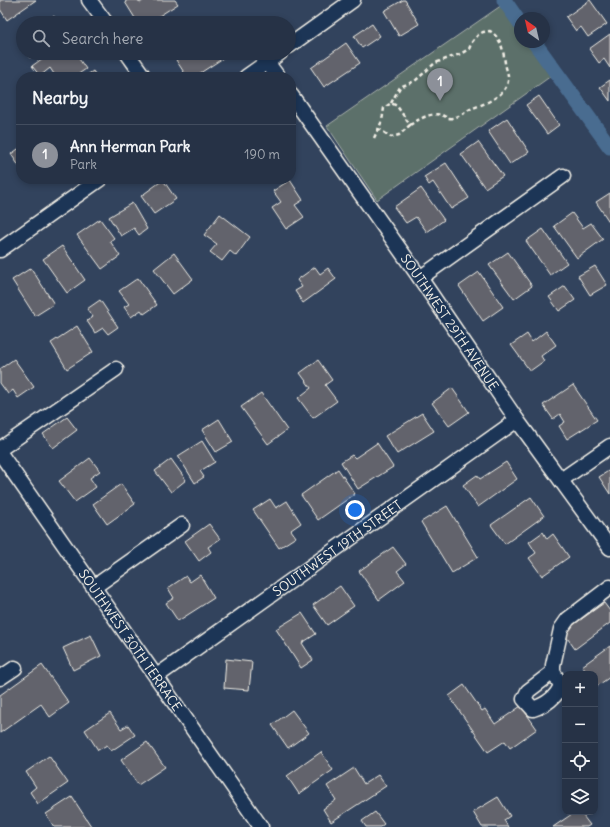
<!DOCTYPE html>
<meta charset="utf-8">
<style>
:root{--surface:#263246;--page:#323e51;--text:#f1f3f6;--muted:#a4aab3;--line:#424d5f;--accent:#8c9099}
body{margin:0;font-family:Delius,sans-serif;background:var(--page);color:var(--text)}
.controls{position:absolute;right:12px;bottom:12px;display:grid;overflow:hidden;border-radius:8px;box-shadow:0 2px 6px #0003}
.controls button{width:36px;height:36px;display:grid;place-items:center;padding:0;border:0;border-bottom:1px solid var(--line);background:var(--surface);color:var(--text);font:20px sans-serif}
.compass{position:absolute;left:514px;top:12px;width:36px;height:36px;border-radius:50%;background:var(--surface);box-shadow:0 2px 6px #0003;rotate:326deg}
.you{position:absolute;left:355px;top:510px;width:14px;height:14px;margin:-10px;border:3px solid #fff;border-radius:50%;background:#1a73e8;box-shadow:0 0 0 6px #1a73e833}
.badge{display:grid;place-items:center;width:26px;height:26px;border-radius:50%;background:var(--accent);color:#fff;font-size:13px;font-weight:700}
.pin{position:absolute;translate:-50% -33px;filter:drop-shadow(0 1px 2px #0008)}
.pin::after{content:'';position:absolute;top:21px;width:14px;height:12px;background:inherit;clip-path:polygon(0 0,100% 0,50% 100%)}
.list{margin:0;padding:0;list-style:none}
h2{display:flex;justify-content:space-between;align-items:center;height:52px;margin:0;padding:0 16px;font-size:17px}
h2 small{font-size:13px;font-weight:400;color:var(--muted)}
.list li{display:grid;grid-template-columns:26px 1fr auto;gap:12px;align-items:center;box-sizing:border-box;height:60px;padding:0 16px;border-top:1px solid var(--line)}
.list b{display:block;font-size:15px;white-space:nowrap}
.list p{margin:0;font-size:13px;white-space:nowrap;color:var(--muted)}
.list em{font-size:13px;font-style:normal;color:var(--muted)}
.icon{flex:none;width:22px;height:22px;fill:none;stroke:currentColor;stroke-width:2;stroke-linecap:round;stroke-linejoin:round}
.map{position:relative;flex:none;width:610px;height:827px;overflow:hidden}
.search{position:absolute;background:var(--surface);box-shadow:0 2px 6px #0003;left:16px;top:16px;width:280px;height:44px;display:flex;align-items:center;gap:10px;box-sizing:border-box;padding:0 14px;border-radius:22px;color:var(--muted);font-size:15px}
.panel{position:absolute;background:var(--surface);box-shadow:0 2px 6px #0003;left:16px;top:72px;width:280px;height:112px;border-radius:16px}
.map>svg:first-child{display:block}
.green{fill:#5b6f6a;stroke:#a8b0a9}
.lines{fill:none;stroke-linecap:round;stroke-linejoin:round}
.canal{stroke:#496c90;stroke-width:15}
.building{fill:#62636c;stroke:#f4f1e8}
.minor-casing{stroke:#f4f1e8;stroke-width:17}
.path{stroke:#f4f1e8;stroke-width:2.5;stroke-dasharray:4 3;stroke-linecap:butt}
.minor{stroke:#1d3557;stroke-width:14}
.labels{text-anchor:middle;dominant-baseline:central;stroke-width:3;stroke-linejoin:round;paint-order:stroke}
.street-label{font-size:13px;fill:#f4f1e8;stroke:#1d3557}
</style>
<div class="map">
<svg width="610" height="827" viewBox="0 0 610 827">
<rect width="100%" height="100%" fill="#32435d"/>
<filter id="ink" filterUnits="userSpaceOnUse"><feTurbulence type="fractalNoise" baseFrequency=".025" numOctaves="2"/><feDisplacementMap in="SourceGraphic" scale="8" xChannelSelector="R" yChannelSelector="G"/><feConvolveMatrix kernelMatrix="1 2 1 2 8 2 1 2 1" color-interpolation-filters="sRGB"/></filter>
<g filter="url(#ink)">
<path class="green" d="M502,5L520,31V42H528L551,76L377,200L327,126Z"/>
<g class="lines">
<path class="canal" d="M504,0L520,23
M534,42L610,147"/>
</g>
<path class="building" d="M0,0H36L7,20L0,9Z
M128,0H138L140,3L144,0H175L178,4L148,23H138L125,2Z
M403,0H405L419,24L399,36L384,11Z
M590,0L607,24L588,37L581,27L576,31L566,17Z
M54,16L58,23H44Z
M372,24L380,36L362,48L354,36Z
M610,34V68L604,59L599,63L589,49Z
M23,38V48L18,41Z
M346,43L360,63L324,87L311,68Z
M26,53H37L30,58Z
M50,53H75L86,69L74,77H56L50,68L40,76L32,66Z
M188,53H231L194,77H187L176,60Z
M93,71L97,77H84Z
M610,80V101L600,87Z
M539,96L559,125L547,134L526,105Z
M507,118L529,152L510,164L488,131Z
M478,142L503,176L485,188L461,154Z
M21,147V169L11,154Z
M446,163L469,198L451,209L433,182L429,185L424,177Z
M163,180L176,199L154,214L141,196Z
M290,180L303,200L295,205L304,217L286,229L272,208L281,202L273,191Z
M421,188L444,220L427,232L416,217L406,223L394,207Z
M610,193V223L596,202Z
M132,203L147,229L139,235L134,228L121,236L109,217Z
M572,213L583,228L591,223L603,239L577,258L554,226Z
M220,214L250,237L236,256L230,251L222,261L210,252L217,244L204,235Z
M100,219L114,238L110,241L120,256L102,269L77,235Z
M543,229L567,263L550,275L526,241Z
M62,246L85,280L67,293L43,259Z
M508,252L532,286L514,299L489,265Z
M174,253L193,279L173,294L154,269Z
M595,266L607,285L590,295L578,276Z
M315,267L320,274L328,268L336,279L303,303L295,291L302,287L297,280Z
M31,268L54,304L35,316L12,280Z
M479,272L503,307L483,321L459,286Z
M138,278L157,305L144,314L141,310L131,317L124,307L129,304L119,291Z
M565,286L575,300L559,311L549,297Z
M100,300L118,327L108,334L103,328L95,333L87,321L93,317L87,309Z
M77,326L93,352L67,369L51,343Z
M546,331L556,345L541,356L544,361L530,371L511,345L527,334L532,342Z
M14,359L34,387L18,398L13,390L8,394L0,383V369Z
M318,360L332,380L325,385L337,401L313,418L298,398L311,388L300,373Z
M573,385L597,420L567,439L559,426L565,422L560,414L553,419L543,405Z
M452,388L469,412L449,426L432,403Z
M261,393L287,430L268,444L241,407Z
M422,413L434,431L397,454L385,436Z
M67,417L77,430L53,448L43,434Z
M219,419L233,442L216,452L202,430Z
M202,441L215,462L200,471L204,477L195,483L178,456Z
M377,443L393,467L358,489L341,462L352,455L355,458Z
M90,458L100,471L90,478L96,487L75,502L59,481Z
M171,459L186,480L171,492L155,471Z
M506,462L517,479L478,507L463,485L477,475L480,479Z
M338,469L355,494L318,520L301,495Z
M610,470V494L599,477Z
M121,484L135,504L107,524L93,504Z
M531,497L544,516L505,544L491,525Z
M270,499L276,508L287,501L301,523L291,530L296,537L279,548L253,510Z
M447,506L478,557L452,573L421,522Z
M209,524L220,539L208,547L211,552L199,561L185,541Z
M543,532L547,539L553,534L569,557L542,576L529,558L536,553L529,542Z
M393,547L406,564L397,571L405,581L379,600L359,571Z
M200,575L214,598L178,621L166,603L174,598L168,588L186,576L190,582Z
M340,586L354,606L327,625L313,605Z
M604,603L610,611V623L575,649L563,632Z
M302,613L316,634L302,643L313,660L301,668L276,629Z
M91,635L101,656L73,670L63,648Z
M610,646V677L597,686L595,684V674H588L582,666Z
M226,659L252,662L249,690L224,688Z
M42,665L69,703L50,717L41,704L0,733V695Z
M464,685L482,711L485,709L495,724L521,706L537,729L510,748L505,741L488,752L449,696Z
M292,710L309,733L288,748L272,725Z
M110,713L121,729L128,725L135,735L111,751L107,745L98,750L85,730Z
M147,742L165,767L138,785L121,760Z
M321,752L333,770L299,794L287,776Z
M49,756L68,783L38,804L30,792L36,787L26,772Z
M354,768L364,784L378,775L386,786L331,822L323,809L336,800L327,786Z
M72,797L91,826L89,827H54L46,814Z
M498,797L510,816L504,820L508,827H482L473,812Z
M375,812L384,824L380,827H366L362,821Z
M575,812H580L590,825L587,827H553Z"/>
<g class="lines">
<defs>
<g id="minor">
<path d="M89,0L106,23"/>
<path d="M289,46L353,0"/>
<path d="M127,53L144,77"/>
<path d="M267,62L278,77"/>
<path d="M246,77L280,53"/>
<path id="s1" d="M291,95L420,278L517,420L610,548"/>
<path d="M0,250L100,179"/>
<path d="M420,278L563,176"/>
<path d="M0,449L116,369"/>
<path id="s2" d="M0,453L261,827"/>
<path d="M561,480L610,446"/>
<path d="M94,587L182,525"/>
<path d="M553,672L528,691L524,699L533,709C545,705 557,697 561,685L553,672V665L561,629L568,619L610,587"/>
<path id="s3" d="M157,676L517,420"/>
<path d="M0,678L15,668"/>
</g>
</defs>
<use href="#minor" class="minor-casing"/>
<path class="path" d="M391,103L400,87L415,81L435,63L460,54L469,49L472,42L478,35L483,32L490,31C502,39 503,50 505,63C506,69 509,75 508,81C506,96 484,104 473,108C466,111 460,116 453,118C449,119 446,117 442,115C431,112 419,119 410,125
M374,138L382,121L384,108L391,103L397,106L410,125L399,135L391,137L379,129"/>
<use href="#minor" class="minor"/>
</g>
</g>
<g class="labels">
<g class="street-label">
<text stroke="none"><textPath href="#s1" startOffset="277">SOUTHWEST 29TH AVENUE</textPath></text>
<text stroke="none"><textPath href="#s3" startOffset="221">SOUTHWEST 19TH STREET</textPath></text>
<text stroke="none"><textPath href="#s2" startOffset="228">SOUTHWEST 30TH TERRACE</textPath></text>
</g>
</g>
</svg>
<div class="controls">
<button>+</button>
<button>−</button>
<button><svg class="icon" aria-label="locate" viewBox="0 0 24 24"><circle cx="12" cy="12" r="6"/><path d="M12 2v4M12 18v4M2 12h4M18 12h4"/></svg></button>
<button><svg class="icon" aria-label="layers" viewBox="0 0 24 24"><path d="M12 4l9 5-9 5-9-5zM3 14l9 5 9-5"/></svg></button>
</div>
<svg class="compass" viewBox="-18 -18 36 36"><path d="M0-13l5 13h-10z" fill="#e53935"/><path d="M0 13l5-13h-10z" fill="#a4aab3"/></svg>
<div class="you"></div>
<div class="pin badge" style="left:440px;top:101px">1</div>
<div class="search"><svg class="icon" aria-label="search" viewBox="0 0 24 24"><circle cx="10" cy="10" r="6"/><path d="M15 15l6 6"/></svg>Search here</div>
<section class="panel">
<h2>Nearby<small></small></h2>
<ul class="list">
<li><span class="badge">1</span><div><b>Ann Herman Park</b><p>Park</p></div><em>190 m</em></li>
</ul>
</section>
</div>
